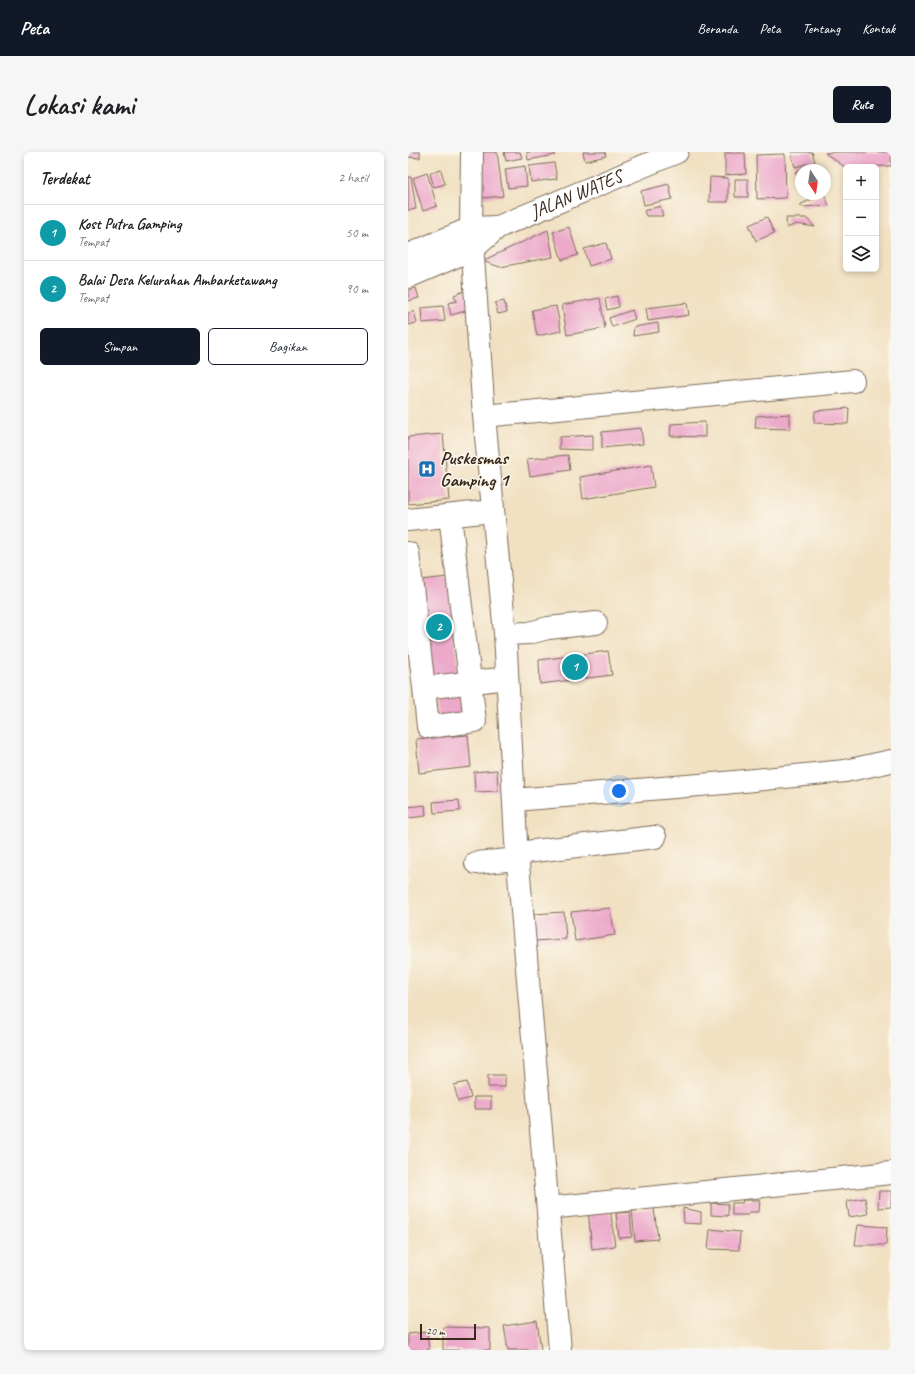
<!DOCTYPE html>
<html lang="id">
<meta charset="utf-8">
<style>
:root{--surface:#fff;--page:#f6f6f6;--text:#202124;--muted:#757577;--line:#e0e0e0;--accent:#111827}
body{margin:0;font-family:Caveat,sans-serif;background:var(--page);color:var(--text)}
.controls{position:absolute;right:12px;top:12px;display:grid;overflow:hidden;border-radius:6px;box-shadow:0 2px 6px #0003}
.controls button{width:36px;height:36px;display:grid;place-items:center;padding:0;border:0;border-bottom:1px solid var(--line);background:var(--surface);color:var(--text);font:20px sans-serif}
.compass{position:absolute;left:387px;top:12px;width:36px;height:36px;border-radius:50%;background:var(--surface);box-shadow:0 2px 6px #0003;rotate:167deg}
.scale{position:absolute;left:12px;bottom:10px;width:56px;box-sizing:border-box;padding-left:4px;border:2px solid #3b2a1e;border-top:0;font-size:11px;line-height:14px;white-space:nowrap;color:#3b2a1e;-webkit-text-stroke:3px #fbf7ec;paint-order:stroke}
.you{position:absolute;left:211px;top:639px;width:14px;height:14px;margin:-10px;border:3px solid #fff;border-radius:50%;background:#1a73e8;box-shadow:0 0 0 6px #1a73e833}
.badge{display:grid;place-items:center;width:26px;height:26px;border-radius:50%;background:var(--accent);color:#fff;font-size:13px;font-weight:700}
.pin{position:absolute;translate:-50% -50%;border:2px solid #fff;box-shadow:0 1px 4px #0006}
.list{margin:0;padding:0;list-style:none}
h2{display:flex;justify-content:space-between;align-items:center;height:52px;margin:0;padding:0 16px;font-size:17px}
h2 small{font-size:13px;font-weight:400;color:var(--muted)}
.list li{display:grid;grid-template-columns:26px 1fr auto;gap:12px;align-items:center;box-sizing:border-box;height:56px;padding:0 16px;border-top:1px solid var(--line)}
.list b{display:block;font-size:15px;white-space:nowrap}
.list p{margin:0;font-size:13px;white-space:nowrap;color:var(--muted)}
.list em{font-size:13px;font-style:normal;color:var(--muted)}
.actions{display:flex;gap:8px;padding:12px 16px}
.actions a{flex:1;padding:9px 0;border:1px solid var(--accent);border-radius:6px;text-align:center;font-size:14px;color:var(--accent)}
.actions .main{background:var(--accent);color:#fff}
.icon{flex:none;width:22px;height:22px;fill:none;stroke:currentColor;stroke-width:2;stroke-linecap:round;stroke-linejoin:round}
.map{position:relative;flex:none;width:483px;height:1198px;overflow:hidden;border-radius:6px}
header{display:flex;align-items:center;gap:24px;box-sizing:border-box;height:56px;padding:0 20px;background:var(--accent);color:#fff}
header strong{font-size:19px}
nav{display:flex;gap:22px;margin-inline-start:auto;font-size:14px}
.intro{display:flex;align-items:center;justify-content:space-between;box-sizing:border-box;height:96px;padding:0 24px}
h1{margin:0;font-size:28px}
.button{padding:10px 18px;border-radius:6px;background:var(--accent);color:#fff;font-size:14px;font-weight:700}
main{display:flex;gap:24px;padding:0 24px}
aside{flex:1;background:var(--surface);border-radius:6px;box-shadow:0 2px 6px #0003}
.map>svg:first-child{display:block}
.building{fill:#eca9ca}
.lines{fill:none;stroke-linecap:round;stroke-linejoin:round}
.minor-casing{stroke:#7b6a57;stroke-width:24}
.highway-casing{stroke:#7b6a57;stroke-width:24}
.minor{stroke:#fff;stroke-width:22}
.highway{stroke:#fff;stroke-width:22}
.labels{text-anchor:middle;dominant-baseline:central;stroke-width:3;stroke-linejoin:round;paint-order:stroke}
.street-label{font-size:19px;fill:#3b2a1e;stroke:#fbf7ec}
.poi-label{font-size:19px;font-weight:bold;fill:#3b2a1e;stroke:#fbf7ec;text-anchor:start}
</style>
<header>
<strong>Peta</strong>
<nav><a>Beranda</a><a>Peta</a><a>Tentang</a><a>Kontak</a></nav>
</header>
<div class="intro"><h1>Lokasi kami</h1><a class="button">Rute</a></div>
<main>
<aside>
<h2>Terdekat<small>2 hasil</small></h2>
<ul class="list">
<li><span class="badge" style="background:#0f9aa8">1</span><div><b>Kost Putra Gamping</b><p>Tempat</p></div><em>50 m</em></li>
<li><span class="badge" style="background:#0f9aa8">2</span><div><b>Balai Desa Kelurahan Ambarketawang</b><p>Tempat</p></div><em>90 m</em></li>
</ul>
<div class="actions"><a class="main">Simpan</a><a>Bagikan</a></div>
</aside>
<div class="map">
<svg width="483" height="1198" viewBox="0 0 483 1198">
<rect width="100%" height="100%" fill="#fbf7ec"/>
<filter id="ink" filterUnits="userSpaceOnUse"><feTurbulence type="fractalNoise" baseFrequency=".025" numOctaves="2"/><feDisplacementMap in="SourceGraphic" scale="8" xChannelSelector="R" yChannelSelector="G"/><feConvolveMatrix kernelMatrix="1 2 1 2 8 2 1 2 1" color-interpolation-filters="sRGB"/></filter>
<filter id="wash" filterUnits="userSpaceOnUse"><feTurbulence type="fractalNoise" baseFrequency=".012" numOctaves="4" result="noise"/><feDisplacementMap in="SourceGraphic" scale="16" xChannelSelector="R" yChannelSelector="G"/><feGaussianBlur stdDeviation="0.9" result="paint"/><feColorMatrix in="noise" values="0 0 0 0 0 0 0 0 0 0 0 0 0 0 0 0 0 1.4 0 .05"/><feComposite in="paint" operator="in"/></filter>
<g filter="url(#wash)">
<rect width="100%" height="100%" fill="#f1e0c1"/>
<g id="blocks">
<path class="building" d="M0,0H12V6L0,5Z
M73,0H89L95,44L75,46L71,20Z
M96,0H112L114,6L98,9Z
M119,0H147V3L120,8Z
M175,0H197L198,4L177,9Z
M383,0H404L407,10L387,15Z
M427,0H483V14L437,15L417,1Z
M317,1H337L338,22L317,23Z
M377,2L378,46L349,47L348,3Z
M146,11L149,27L123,30L121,14Z
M117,14L119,34L100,36L97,17Z
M397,15L399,18H393V33L387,20Z
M33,18L37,32L26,35L22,21Z
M19,21L29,54L15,59L5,26Z
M0,25H3L8,57L0,58Z
M302,25L320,26V50H301Z
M327,27H340V45H327Z
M261,32L264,47L236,53L233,39Z
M416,42L421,53L395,55L391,53Z
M252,54L255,64H238L236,59Z
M359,65L366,81L348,89L341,73Z
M378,66H398L407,75L388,72L379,76Z
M161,75L170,103L154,108L145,80Z
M140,78L145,105L92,115L74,109Z
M198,91L203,107L181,114L176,97Z
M8,136L11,146L0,149V139Z
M59,138L61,158L43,163L40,151L49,149L46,143Z
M209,144L211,155L199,158L197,147Z
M192,146L197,176L159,183L154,153Z
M96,149L99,160L90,162L87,151Z
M279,151L281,163L240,169L238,156Z
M35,154L37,169L14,171L13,156Z
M148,154L153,179L129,184L124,158Z
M224,158L227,167L204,175L201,166Z
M6,159L9,171L0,173V161Z
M250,171L251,180L225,184L226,175Z
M441,256L440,272L406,271L407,259Z
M382,262V277L347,276L348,264Z
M297,270V285L262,284L263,272Z
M233,276L235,292L194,296V280Z
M35,282L41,348L0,352V285Z
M185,283V298L151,297L152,285Z
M160,303L162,318L122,324L119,307Z
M243,313L246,335L175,347L172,325Z
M40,425L50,521L22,524L12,428Z
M200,499L204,523L132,532L131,508Z
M55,538L58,569L31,572L28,541Z
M60,583L63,615L11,621L8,587Z
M89,618L90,639L67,640L66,620Z
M51,648L52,659L26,661L25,650Z
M17,653L18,664L0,666V655Z
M202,756L207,783L167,789L163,760Z
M156,760L158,787L127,789L126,762Z
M80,923H97V935H80Z
M59,930L63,946L50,949L46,933Z
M66,945H83V957H66Z
M471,1039H483V1055L470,1056Z
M457,1046L460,1062L441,1065L439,1049Z
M335,1048H352L351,1060H341L340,1063H324V1051H334Z
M303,1051L320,1052V1064L303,1063Z
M202,1056L207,1094L184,1097L180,1059Z
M246,1056L250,1087L227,1089L224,1059Z
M275,1056L293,1060V1072L276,1071Z
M222,1060L224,1085L211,1086L208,1061Z
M450,1073L479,1075L478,1093H447Z
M302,1077L332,1080L331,1098L300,1097Z
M129,1169L133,1198H100L96,1174Z
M35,1175L82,1176V1198H35Z
M19,1180L21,1198H0V1182Z"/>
</g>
</g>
<g filter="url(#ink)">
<use href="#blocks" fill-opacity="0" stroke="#7b6a57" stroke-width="1"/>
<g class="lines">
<defs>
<path id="minor" d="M64,0L63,76L76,264L97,481L108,689L152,1198
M76,264L445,229
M0,368L84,359
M0,401L16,536L99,526
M97,482L121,481L140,476L188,471
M16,536L20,575L67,569L42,364
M106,648L316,631L437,619L483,609
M109,701L247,685
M68,711L110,707
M140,1056L483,1021"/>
<g id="highway">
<path d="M0,103L63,76L90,75"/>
<path id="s1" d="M0,125L65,97L90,75L269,0"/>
</g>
</defs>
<use href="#minor" class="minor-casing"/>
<use href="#highway" class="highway-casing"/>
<use href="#minor" class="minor"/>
<use href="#highway" class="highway"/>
</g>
</g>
<defs>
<symbol id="hospital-square" viewBox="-11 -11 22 22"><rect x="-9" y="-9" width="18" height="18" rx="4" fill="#1f6fb2" stroke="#fbf7ec"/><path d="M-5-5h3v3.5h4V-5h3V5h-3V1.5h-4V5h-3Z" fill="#fff"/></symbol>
</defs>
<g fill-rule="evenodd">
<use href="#hospital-square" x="9" y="307" width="20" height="20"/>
</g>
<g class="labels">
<g class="street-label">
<text stroke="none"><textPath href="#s1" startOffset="189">JALAN WATES</textPath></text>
</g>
<g class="poi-label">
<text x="32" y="306">Puskesmas<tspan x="32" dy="22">Gamping 1</tspan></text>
</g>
</g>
</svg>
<div class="controls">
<button>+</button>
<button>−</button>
<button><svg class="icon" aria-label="layers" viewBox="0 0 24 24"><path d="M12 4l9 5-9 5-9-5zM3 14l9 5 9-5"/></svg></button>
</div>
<svg class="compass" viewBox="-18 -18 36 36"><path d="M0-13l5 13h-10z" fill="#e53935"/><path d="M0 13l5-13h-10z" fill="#757577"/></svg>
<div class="scale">20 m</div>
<div class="you"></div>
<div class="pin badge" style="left:167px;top:515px;background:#0f9aa8">1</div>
<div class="pin badge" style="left:31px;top:475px;background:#0f9aa8">2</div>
</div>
</main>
